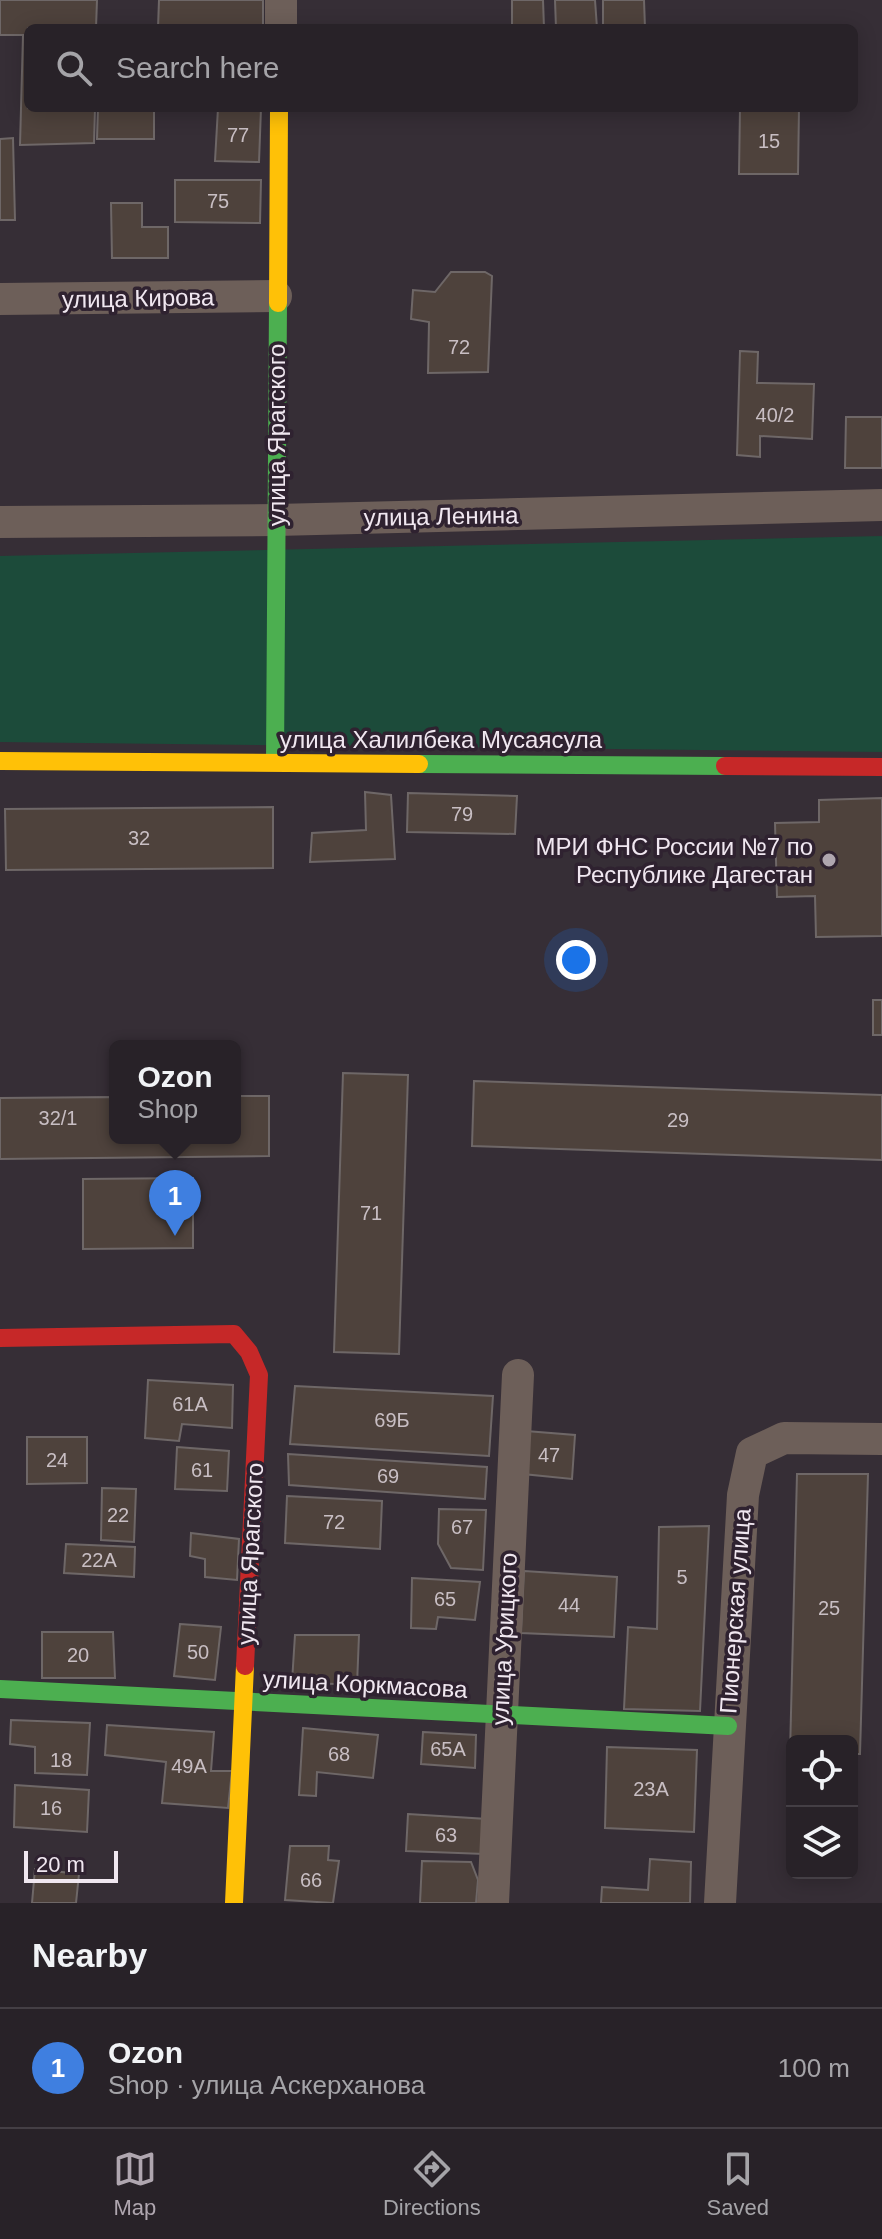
<!DOCTYPE html>
<meta charset="utf-8">
<style>
:root{--surface:#282228;--page:#342f34;--text:#f1f3f6;--muted:#a5a4a8;--line:#443f45;--accent:#afa6af}
body{margin:0;font-family:Helvetica,sans-serif;background:var(--page);color:var(--text)}
.controls{position:absolute;right:24px;bottom:24px;display:grid;overflow:hidden;border-radius:12px;box-shadow:0 4px 20px #0003}
.controls button{width:72px;height:72px;display:grid;place-items:center;padding:0;border:0;border-bottom:2px solid var(--line);background:var(--surface);color:var(--text);font:40px sans-serif}
.scale{position:absolute;left:24px;bottom:20px;width:94px;box-sizing:border-box;padding-left:8px;border:4px solid #f0e7f0;border-top:0;font-size:22px;line-height:28px;white-space:nowrap;color:#f0e7f0;-webkit-text-stroke:6px #2f2230;paint-order:stroke}
.you{position:absolute;left:576px;top:960px;width:28px;height:28px;margin:-20px;border:6px solid #fff;border-radius:50%;background:#1a73e8;box-shadow:0 0 0 12px #1a73e833}
.badge{display:grid;place-items:center;width:52px;height:52px;border-radius:50%;background:var(--accent);color:#fff;font-size:26px;font-weight:700}
.pin{position:absolute;translate:-50% -66px;filter:drop-shadow(0 2px 4px #0008)}
.pin::after{content:'';position:absolute;top:42px;width:28px;height:24px;background:inherit;clip-path:polygon(0 0,100% 0,50% 100%)}
.popup{position:absolute;left:109px;top:1040px;width:132px;height:104px;box-sizing:border-box;display:grid;place-content:center;border-radius:12px;background:var(--surface);filter:drop-shadow(0 2px 6px #0005);font-size:26px;white-space:nowrap;color:var(--muted)}
.popup b{font-size:30px;color:var(--text)}
.popup::after{content:'';position:absolute;left:50%;top:100%;margin-left:-16px;border:16px solid transparent;border-top-color:var(--surface)}
.list{margin:0;padding:0;list-style:none}
h2{display:flex;justify-content:space-between;align-items:center;height:104px;margin:0;padding:0 32px;font-size:34px}
h2 small{font-size:26px;font-weight:400;color:var(--muted)}
.list li{display:grid;grid-template-columns:52px 1fr auto;gap:24px;align-items:center;box-sizing:border-box;height:120px;padding:0 32px;border-top:2px solid var(--line)}
.list b{display:block;font-size:30px;white-space:nowrap}
.list p{margin:0;font-size:26px;white-space:nowrap;color:var(--muted)}
.list em{font-size:26px;font-style:normal;color:var(--muted)}
.icon{flex:none;width:44px;height:44px;fill:none;stroke:currentColor;stroke-width:2;stroke-linecap:round;stroke-linejoin:round}
.map{position:relative;flex:none;width:882px;height:1903px;overflow:hidden}
.search{position:absolute;background:var(--surface);box-shadow:0 4px 20px #0003;left:24px;right:24px;top:24px;height:88px;display:flex;align-items:center;gap:20px;box-sizing:border-box;padding:0 28px;border-radius:12px;color:var(--muted);font-size:30px}
.sheet{height:224px;background:var(--surface)}
nav{display:flex;justify-content:space-around;align-items:center;box-sizing:border-box;height:112px;border-top:2px solid var(--line);background:var(--surface);font-size:22px;color:var(--muted)}
nav a{display:grid;justify-items:center;gap:4px}
nav .on{color:var(--accent)}
.map>svg:first-child{display:block}
.green{fill:#1c4b3a}
.building{fill:#4e423c;stroke:#6e6767;stroke-width:2}
.lines{fill:none;stroke-linecap:round;stroke-linejoin:round}
.street{stroke:#6d5f59;stroke-width:32}
.fast{stroke:#4caf50;stroke-width:18}
.slow{stroke:#ffc107;stroke-width:18}
.jam{stroke:#c62828;stroke-width:18}
.poi-dot{fill:#afa6af;stroke:#2f2230;stroke-width:3}
.labels{text-anchor:middle;dominant-baseline:central;stroke-width:7;stroke-linejoin:round;paint-order:stroke}
.number-label{font-size:20px;fill:#c8bec3}
.street-label{font-size:24px;fill:#f0e7f0;stroke:#2f2230}
.poi-label{font-size:24px;fill:#f0e7f0;stroke:#2f2230;text-anchor:end}
</style>
<div class="map">
<svg width="882" height="1903" viewBox="0 0 882 1903">
<rect width="100%" height="100%" fill="#362e36"/>
<path class="green" d="M882,536V752L0,742V556Z"/>
<path class="building" d="M0,0H97L96,28H28V108H95L94,143L20,145L23,35H0Z
M159,0H263V28H158Z
M512,0H543L544,28H512Z
M555,0H595L597,28H556Z
M603,0H644L645,28H603Z
M98,108H154V139H97Z
M218,108H261L259,162L215,161Z
M740,108H799L798,174H739Z
M13,138L15,220H0V139Z
M175,180H261L260,223L175,222Z
M111,203H142V227H168V258H112Z
M451,272H485L492,276L488,372L428,373L429,322L411,319L413,290L435,292Z
M740,351L758,352L757,383L814,384L812,439L760,436V457L737,455Z
M846,417H882V468H845Z
M365,792L391,795L395,859L310,862L312,833L366,830Z
M408,793L517,796L515,834L407,832Z
M882,798V936L816,937L815,896L777,897L775,823L819,822V800Z
M273,807V868L6,870L5,809Z
M873,1000H882V1035H873Z
M343,1073L408,1075L399,1354L334,1352Z
M474,1081L882,1095V1160L472,1146Z
M235,1096H269V1156L0,1159V1098L115,1097V1138H235Z
M193,1178V1248L83,1249V1179Z
M148,1380L233,1385L232,1428L182,1424L179,1441L145,1438Z
M295,1386L493,1396L489,1456L290,1444Z
M526,1431L575,1435L572,1479L523,1474Z
M27,1437H87V1483L27,1484Z
M177,1447L229,1451L227,1491L175,1489Z
M288,1454L487,1467L485,1499L289,1485Z
M797,1474H868L860,1754H852V1741H792L790,1753Z
M102,1488L136,1489L134,1542L101,1540Z
M287,1496L382,1501L380,1549L285,1543Z
M439,1509L486,1510L483,1570L451,1568L438,1544Z
M709,1526L700,1711L624,1709L628,1627L657,1629L659,1527Z
M191,1533L239,1539L237,1580L205,1577V1559L190,1556Z
M66,1544L135,1547L134,1577L64,1573Z
M524,1571L617,1577L614,1637L521,1633Z
M412,1578L480,1582L475,1620L438,1617L436,1629L411,1628Z
M180,1624L221,1627L215,1680L174,1676Z
M42,1632H113L115,1678H42Z
M295,1635H359L357,1685L292,1682Z
M11,1720L90,1723L87,1775L35,1773V1747L10,1744Z
M107,1725L214,1732L211,1771H232L228,1808L162,1803L166,1762L105,1755Z
M303,1728L378,1735L373,1778L317,1772L316,1796L299,1795Z
M423,1732L476,1735L475,1768L421,1764Z
M607,1747L697,1750L694,1832L605,1828Z
M15,1785L89,1790L87,1832L14,1827Z
M408,1814L487,1819L484,1854L406,1851Z
M290,1846H329L328,1860L339,1861L333,1903L285,1900Z
M650,1859L691,1862L690,1903H601L602,1887L648,1890Z
M422,1861L471,1862L478,1880L476,1903H420Z
M35,1869L79,1874L76,1903H32Z"/>
<g class="lines">
<path class="street" d="M281,28V0
M0,299L276,296
M0,522L276,520L882,505
M493,1903L518,1375
M720,1903L743,1495L752,1453L784,1438L882,1439"/>
<path class="fast" d="M275,762L278,303
M419,764L725,766
M0,1689L728,1726"/>
<path class="slow" d="M278,303L279,108
M0,761L419,764
M234,1903L245,1666"/>
<path class="jam" d="M725,766L882,767
M0,1338L234,1334L249,1352L259,1375L245,1666"/>
</g>
<circle class="poi-dot" cx="829" cy="860" r="8"/>
<g class="labels">
<g class="number-label">
<text x="238" y="135">77</text>
<text x="769" y="141">15</text>
<text x="218" y="201">75</text>
<text x="459" y="347">72</text>
<text x="775" y="415">40/2</text>
<text x="462" y="814">79</text>
<text x="139" y="838">32</text>
<text x="58" y="1118">32/1</text>
<text x="678" y="1120">29</text>
<text x="371" y="1213">71</text>
<text x="190" y="1404">61А</text>
<text x="392" y="1420">69Б</text>
<text x="549" y="1455">47</text>
<text x="57" y="1460">24</text>
<text x="202" y="1470">61</text>
<text x="388" y="1476">69</text>
<text x="118" y="1515">22</text>
<text x="334" y="1522">72</text>
<text x="462" y="1527">67</text>
<text x="99" y="1560">22А</text>
<text x="682" y="1577">5</text>
<text x="445" y="1599">65</text>
<text x="569" y="1605">44</text>
<text x="829" y="1608">25</text>
<text x="198" y="1652">50</text>
<text x="78" y="1655">20</text>
<text x="448" y="1749">65А</text>
<text x="339" y="1754">68</text>
<text x="61" y="1760">18</text>
<text x="189" y="1766">49А</text>
<text x="651" y="1789">23А</text>
<text x="51" y="1808">16</text>
<text x="446" y="1835">63</text>
<text x="311" y="1880">66</text>
</g>
<g class="street-label">
<text transform="translate(138 298) rotate(-1)">улица Кирова</text>
<text transform="translate(276 435) rotate(-90)">улица Ярагского</text>
<text transform="translate(441 516) rotate(-1)">улица Ленина</text>
<text x="441" y="739">улица Халилбека Мусаясула</text>
<text transform="translate(250 1554) rotate(-87)">улица Ярагского</text>
<text transform="translate(735 1611) rotate(-86)">Пионерская улица</text>
<text transform="translate(504 1639) rotate(-87)">улица Урицкого</text>
<text transform="translate(365 1684) rotate(3)">улица Коркмасова</text>
</g>
<g class="poi-label">
<text x="813" y="846">МРИ ФНС России №7 по<tspan x="813" dy="28">Республике Дагестан</tspan></text>
</g>
</g>
</svg>
<div class="controls">
<button><svg class="icon" aria-label="locate" viewBox="0 0 24 24"><circle cx="12" cy="12" r="6"/><path d="M12 2v4M12 18v4M2 12h4M18 12h4"/></svg></button>
<button><svg class="icon" aria-label="layers" viewBox="0 0 24 24"><path d="M12 4l9 5-9 5-9-5zM3 14l9 5 9-5"/></svg></button>
</div>
<div class="scale">20 m</div>
<div class="you"></div>
<div class="pin badge" style="left:175px;top:1236px;background:#3f7fe0">1</div>
<div class="popup"><b>Ozon</b>Shop</div>
<div class="search"><svg class="icon" aria-label="search" viewBox="0 0 24 24"><circle cx="10" cy="10" r="6"/><path d="M15 15l6 6"/></svg>Search here</div>
</div>
<section class="sheet">
<h2>Nearby<small></small></h2>
<ul class="list">
<li><span class="badge" style="background:#3f7fe0">1</span><div><b>Ozon</b><p>Shop · улица Аскерханова</p></div><em>100 m</em></li>
</ul>
</section>
<nav>
<a class="on"><svg class="icon" aria-label="map" viewBox="0 0 24 24"><path d="M3 6l6-2 6 2 6-2v14l-6 2-6-2-6 2zM9 4v14M15 6v14"/></svg>Map</a>
<a><svg class="icon" aria-label="directions" viewBox="0 0 24 24"><path d="M12 3l9 9-9 9-9-9zM9 14v-3h6M13 9l2 2-2 2"/></svg>Directions</a>
<a><svg class="icon" aria-label="saved" viewBox="0 0 24 24"><path d="M7 4h10v16l-5-4-5 4z"/></svg>Saved</a>
</nav>
